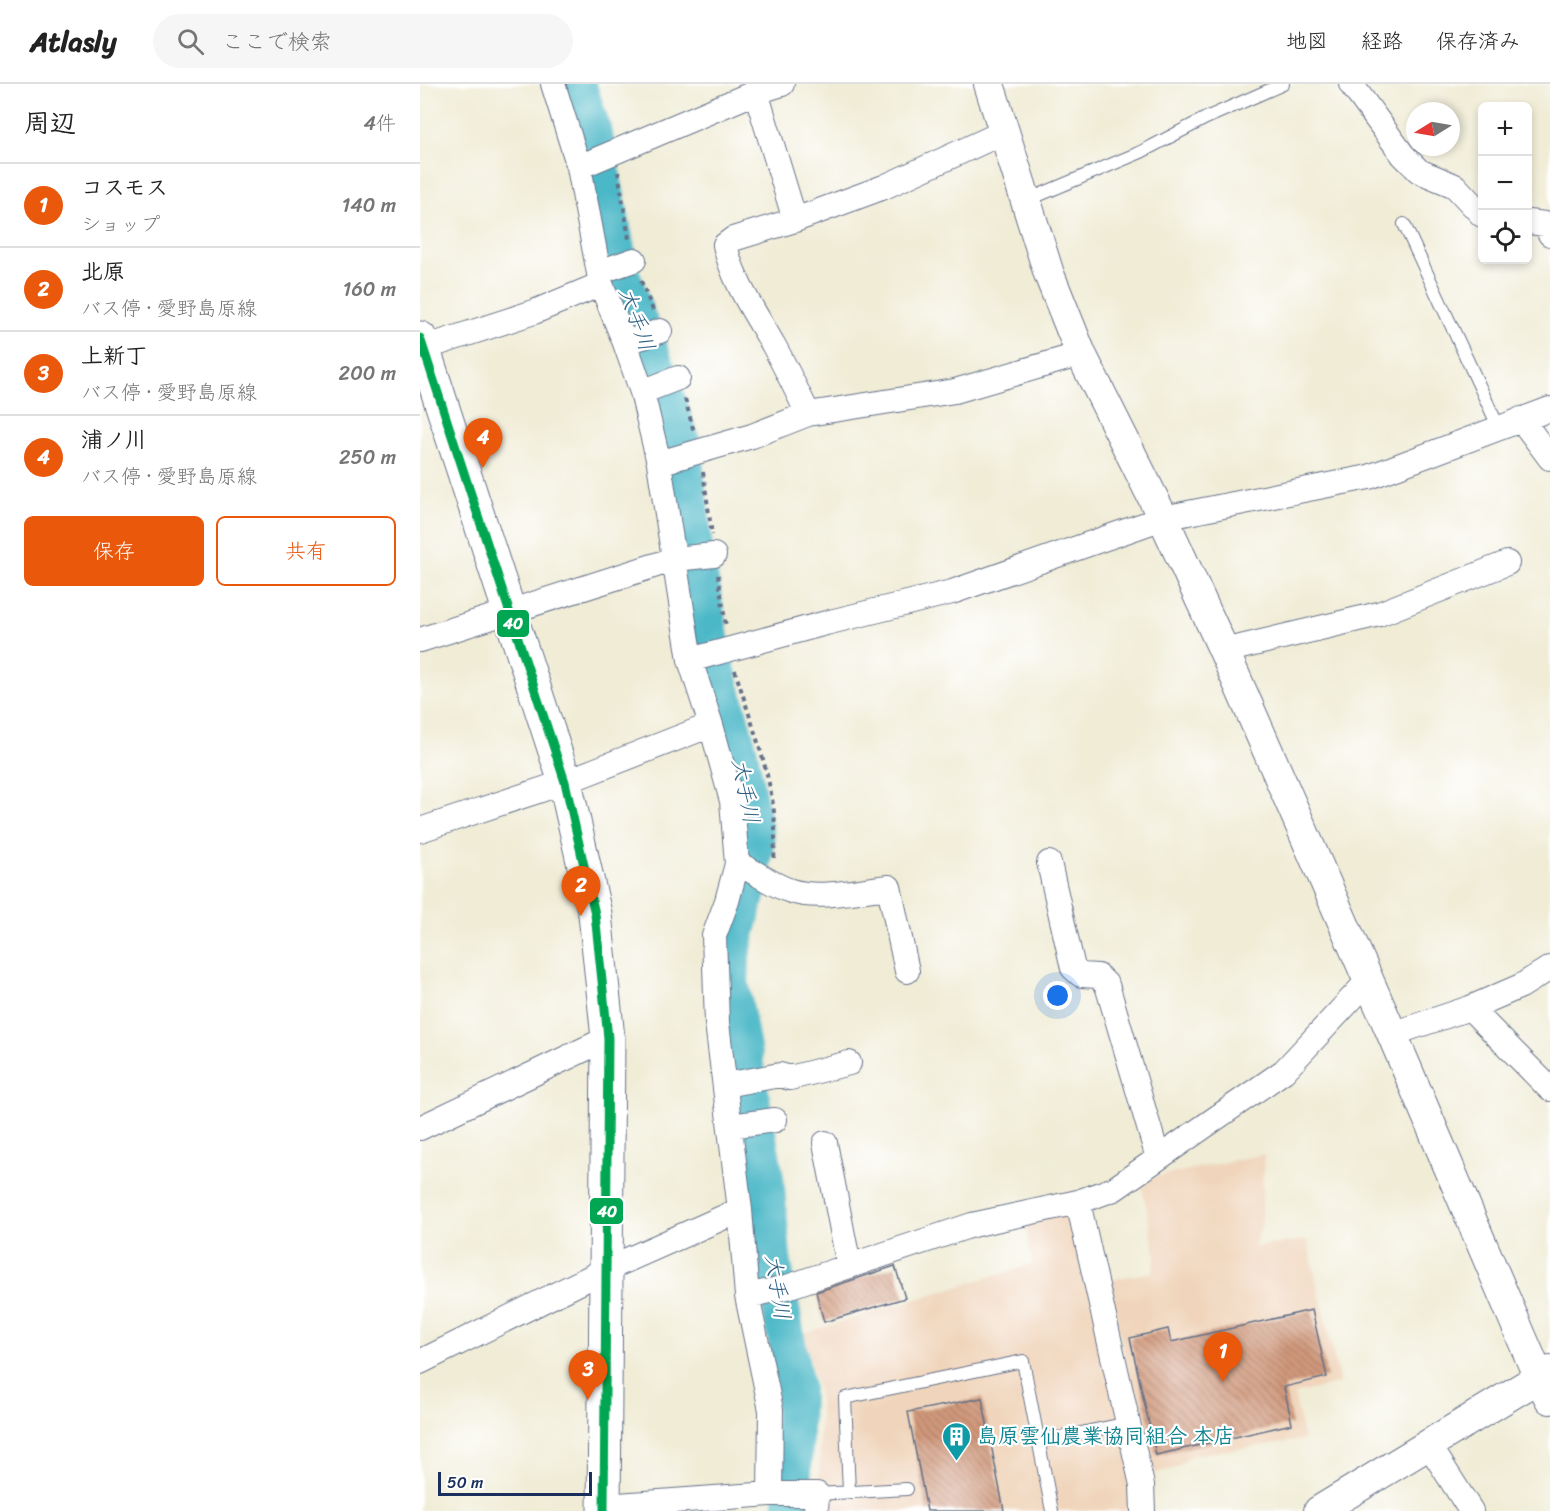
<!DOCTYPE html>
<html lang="ja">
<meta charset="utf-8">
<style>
:root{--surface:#fff;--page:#f6f6f6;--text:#222;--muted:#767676;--line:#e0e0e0;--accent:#ea580c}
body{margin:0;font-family:Sriracha,"Klee One",sans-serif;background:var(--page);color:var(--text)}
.controls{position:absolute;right:18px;top:18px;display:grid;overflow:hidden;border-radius:9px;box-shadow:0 3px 9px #0003}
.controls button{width:54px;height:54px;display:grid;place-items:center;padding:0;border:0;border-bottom:2px solid var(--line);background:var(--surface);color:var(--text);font:30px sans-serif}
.compass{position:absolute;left:986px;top:18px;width:54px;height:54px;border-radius:50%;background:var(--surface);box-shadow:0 3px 9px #0003;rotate:259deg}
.scale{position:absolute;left:18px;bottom:15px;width:154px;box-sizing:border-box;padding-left:6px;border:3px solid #1b2f5e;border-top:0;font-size:16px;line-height:21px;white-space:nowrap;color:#1b2f5e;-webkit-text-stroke:4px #fff;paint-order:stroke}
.you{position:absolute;left:638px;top:912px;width:21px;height:21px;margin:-15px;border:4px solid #fff;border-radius:50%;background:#1a73e8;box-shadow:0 0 0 9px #1a73e833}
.badge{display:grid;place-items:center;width:39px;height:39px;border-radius:50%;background:var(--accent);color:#fff;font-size:20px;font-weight:700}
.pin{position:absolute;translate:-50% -50px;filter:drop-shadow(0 2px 3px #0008)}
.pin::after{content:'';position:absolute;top:32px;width:21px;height:18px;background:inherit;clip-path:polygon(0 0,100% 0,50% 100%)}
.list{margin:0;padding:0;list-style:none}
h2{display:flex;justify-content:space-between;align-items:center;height:78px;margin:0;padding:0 24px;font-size:26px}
h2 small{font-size:20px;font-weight:400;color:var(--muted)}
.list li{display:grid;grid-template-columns:39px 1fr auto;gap:18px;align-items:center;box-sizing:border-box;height:84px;padding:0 24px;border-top:2px solid var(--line)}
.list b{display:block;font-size:22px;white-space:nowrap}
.list p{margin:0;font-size:20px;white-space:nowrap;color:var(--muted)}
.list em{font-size:20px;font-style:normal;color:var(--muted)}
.actions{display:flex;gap:12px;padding:18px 24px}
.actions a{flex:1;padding:14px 0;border:2px solid var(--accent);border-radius:9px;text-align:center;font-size:21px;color:var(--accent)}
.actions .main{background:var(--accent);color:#fff}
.icon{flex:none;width:33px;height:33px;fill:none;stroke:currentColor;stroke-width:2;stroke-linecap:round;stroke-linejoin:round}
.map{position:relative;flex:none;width:1130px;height:1427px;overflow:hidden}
header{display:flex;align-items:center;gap:36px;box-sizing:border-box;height:84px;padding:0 30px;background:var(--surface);border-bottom:2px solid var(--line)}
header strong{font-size:28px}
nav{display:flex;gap:33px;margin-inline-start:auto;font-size:21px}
.search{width:420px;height:54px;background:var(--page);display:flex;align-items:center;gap:15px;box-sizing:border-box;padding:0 21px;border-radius:33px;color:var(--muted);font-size:22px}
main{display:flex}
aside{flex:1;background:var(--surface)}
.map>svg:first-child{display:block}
.built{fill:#f0d5bc}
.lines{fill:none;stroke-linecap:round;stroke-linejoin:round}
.river{stroke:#4bb8c7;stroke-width:38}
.building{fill:url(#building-back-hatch)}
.service-casing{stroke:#667188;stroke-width:14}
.minor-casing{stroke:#667188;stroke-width:26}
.tertiary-casing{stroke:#667188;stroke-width:32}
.primary-casing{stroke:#667188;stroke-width:35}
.path{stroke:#667188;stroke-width:4;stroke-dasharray:4.5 4.5;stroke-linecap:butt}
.service{stroke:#fff;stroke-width:12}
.minor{stroke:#fff;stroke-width:24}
.tertiary{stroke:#fff;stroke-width:30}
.primary{stroke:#fff;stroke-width:33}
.bus-1-casing{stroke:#fff;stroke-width:14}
.bus-1{stroke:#00a651;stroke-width:9}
.labels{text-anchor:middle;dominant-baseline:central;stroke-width:4.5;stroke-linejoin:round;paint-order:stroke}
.culture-label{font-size:21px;font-weight:bold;fill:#0d838f;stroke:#fff;text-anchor:start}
.water-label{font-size:22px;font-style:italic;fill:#2c5f83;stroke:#fff}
.line-badge{stroke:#fff;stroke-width:2}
.badge-label{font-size:16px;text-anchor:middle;font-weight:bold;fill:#fff}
</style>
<header>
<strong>Atlasly</strong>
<div class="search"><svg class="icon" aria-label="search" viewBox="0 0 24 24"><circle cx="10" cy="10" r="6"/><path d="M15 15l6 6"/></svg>ここで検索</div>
<nav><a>地図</a><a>経路</a><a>保存済み</a></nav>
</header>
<main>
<aside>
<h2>周辺<small>4件</small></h2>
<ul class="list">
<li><span class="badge">1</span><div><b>コスモス</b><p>ショップ</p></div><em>140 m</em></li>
<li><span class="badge">2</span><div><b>北原</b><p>バス停 · 愛野島原線</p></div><em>160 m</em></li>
<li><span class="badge">3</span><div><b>上新丁</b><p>バス停 · 愛野島原線</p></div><em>200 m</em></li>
<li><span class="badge">4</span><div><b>浦ノ川</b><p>バス停 · 愛野島原線</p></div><em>250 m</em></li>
</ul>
<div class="actions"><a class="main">保存</a><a>共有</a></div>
</aside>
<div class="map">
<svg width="1130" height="1427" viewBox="0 0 1130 1427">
<defs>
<pattern id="building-back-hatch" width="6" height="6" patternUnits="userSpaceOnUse" patternTransform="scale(1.5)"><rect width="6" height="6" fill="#d1997b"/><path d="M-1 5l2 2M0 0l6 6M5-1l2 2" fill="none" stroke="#a97d68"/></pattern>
</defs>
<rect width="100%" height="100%" fill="#fff"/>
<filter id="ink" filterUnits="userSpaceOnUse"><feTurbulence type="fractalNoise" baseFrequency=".0167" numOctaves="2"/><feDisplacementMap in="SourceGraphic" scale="12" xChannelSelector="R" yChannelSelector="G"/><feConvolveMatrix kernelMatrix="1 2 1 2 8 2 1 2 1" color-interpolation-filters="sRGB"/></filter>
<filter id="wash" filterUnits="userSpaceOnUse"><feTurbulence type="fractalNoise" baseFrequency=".008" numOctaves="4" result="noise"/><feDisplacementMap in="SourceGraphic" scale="24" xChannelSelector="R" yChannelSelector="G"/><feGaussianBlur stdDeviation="1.35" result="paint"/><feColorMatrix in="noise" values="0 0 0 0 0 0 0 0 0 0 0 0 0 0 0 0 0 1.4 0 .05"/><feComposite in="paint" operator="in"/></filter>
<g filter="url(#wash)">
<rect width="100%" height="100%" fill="#f0ecd6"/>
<path class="built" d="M844,1070L841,1142L834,1163L887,1156L920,1299L874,1310L884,1356L773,1371L754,1385L734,1389L707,1284L690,1196L732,1188L736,1173L722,1103L735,1093Z
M647,1128L657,1136L711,1386L712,1427H399L400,1318L384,1249L612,1180L604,1132Z"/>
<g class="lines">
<path class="river" d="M157,0L174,51L201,191L237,287L262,360L274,464L295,581L319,669L336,757L328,804L311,870L310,898L345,1093L352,1174L375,1304L372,1427"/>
</g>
<g id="blocks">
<path class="building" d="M475,1182L485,1214L404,1238L396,1208Z
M892,1226L907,1293L864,1303L872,1340L736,1371L710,1254L748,1245L751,1258Z
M562,1314L584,1427H507L488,1328Z"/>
</g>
</g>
<g filter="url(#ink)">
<use href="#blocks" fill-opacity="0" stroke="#667188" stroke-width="1.5"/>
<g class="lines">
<defs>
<path id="service" d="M605,117L721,68L786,34L863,0
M984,140L1079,344
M618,1358L708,1339
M429,1408L425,1314L603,1277L632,1427
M397,1410L487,1405"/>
<path id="minor" d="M133,0L159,83L181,200L205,259L222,308L239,379L270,576L291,641L312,717L317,780L307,817L294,852L297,939L320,1126L327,1212L351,1326L350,1410
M931,0L983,71L999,87L1035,102L1062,131
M336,8L375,136L464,103L584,48
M159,83L336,8L362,0
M375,136L313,155L305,161C313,198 336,230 354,262C366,284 377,307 388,330
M1108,138L1125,140L1130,150
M179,188L214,176
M205,259L240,247
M4,264L114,228L181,200
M222,308L258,294
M1101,335L1130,374
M239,379L332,352L388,330L535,307L661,270
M0,556L255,475L294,471
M804,567L959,530L1087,479
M270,576L406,539L532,508L743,434L949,393L1130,325
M0,746L145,698L291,641
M629,779L653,884L661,891L678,892L687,901L738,1074
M317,780C336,787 351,801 371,807C399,816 440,806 469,803L487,887
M1050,924L1130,1005
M972,950L1050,924L1101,902L1130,884
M305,1001L360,991L370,994L429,979
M310,1042L355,1036
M0,1044L188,954
M405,1059L429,1182
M658,1118L722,1401L723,1427
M327,1212L367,1203L552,1141L658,1118L694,1105L864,987L948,897
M0,1278L187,1185L320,1126
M1009,1361L1051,1427
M184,1422L350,1410H397L396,1427"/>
<path id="tertiary" d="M569,0L629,190L661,270L743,434L804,567L972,950L1119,1294L1130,1315
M899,1427L1130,1287"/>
<path id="primary" d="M0,254L145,698L175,830L188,954L184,1427"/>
</defs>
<use href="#service" class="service-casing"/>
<use href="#minor" class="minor-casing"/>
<use href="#tertiary" class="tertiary-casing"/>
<use href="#primary" class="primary-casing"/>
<path class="path" d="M198,88L209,155
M221,197L234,229
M265,315L274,348
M283,388L292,451
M298,491L306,543
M315,586C328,630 346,675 353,721C356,739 355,758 354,777"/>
<use href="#service" class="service"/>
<use href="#minor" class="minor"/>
<use href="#tertiary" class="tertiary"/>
<use href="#primary" class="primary"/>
<defs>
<path id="bus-1" d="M0,254L145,698L175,830L188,954L184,1427"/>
</defs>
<use href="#bus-1" class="bus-1-casing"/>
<use href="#bus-1" class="bus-1"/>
</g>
</g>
<defs>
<symbol id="building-pin" viewBox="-11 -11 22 30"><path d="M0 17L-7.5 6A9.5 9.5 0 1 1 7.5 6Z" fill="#0f9aa8" stroke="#fff"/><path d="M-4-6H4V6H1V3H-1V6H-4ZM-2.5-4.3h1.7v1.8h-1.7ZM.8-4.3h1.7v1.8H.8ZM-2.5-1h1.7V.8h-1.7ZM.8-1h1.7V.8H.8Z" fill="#fff"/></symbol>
</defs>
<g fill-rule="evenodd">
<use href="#building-pin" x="520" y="1336" width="33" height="45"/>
</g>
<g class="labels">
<g class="culture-label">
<text x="557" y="1352">島原雲仙農業協同組合 本店</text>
</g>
<g class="water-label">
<text transform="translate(217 235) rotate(70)">大手川</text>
<text transform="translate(326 707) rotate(79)">大手川</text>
<text transform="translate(358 1203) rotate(81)">大手川</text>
</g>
</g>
<g class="line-badge">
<rect x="76" y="525" width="34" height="29" rx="6" fill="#00a651"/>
<rect x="169" y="1113" width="35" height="28" rx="6" fill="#00a651"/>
</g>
<g class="badge-label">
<text x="93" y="545">40</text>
<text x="187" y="1133">40</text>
</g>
</svg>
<div class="controls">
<button>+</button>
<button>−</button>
<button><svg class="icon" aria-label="locate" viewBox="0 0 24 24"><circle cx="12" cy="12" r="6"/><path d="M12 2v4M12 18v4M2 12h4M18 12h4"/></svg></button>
</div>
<svg class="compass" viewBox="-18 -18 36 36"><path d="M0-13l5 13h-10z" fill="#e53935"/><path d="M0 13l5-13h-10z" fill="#767676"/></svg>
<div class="scale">50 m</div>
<div class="you"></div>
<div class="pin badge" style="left:803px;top:1298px">1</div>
<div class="pin badge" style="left:161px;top:832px">2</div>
<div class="pin badge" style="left:168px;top:1316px">3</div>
<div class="pin badge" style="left:63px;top:384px">4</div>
</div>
</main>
